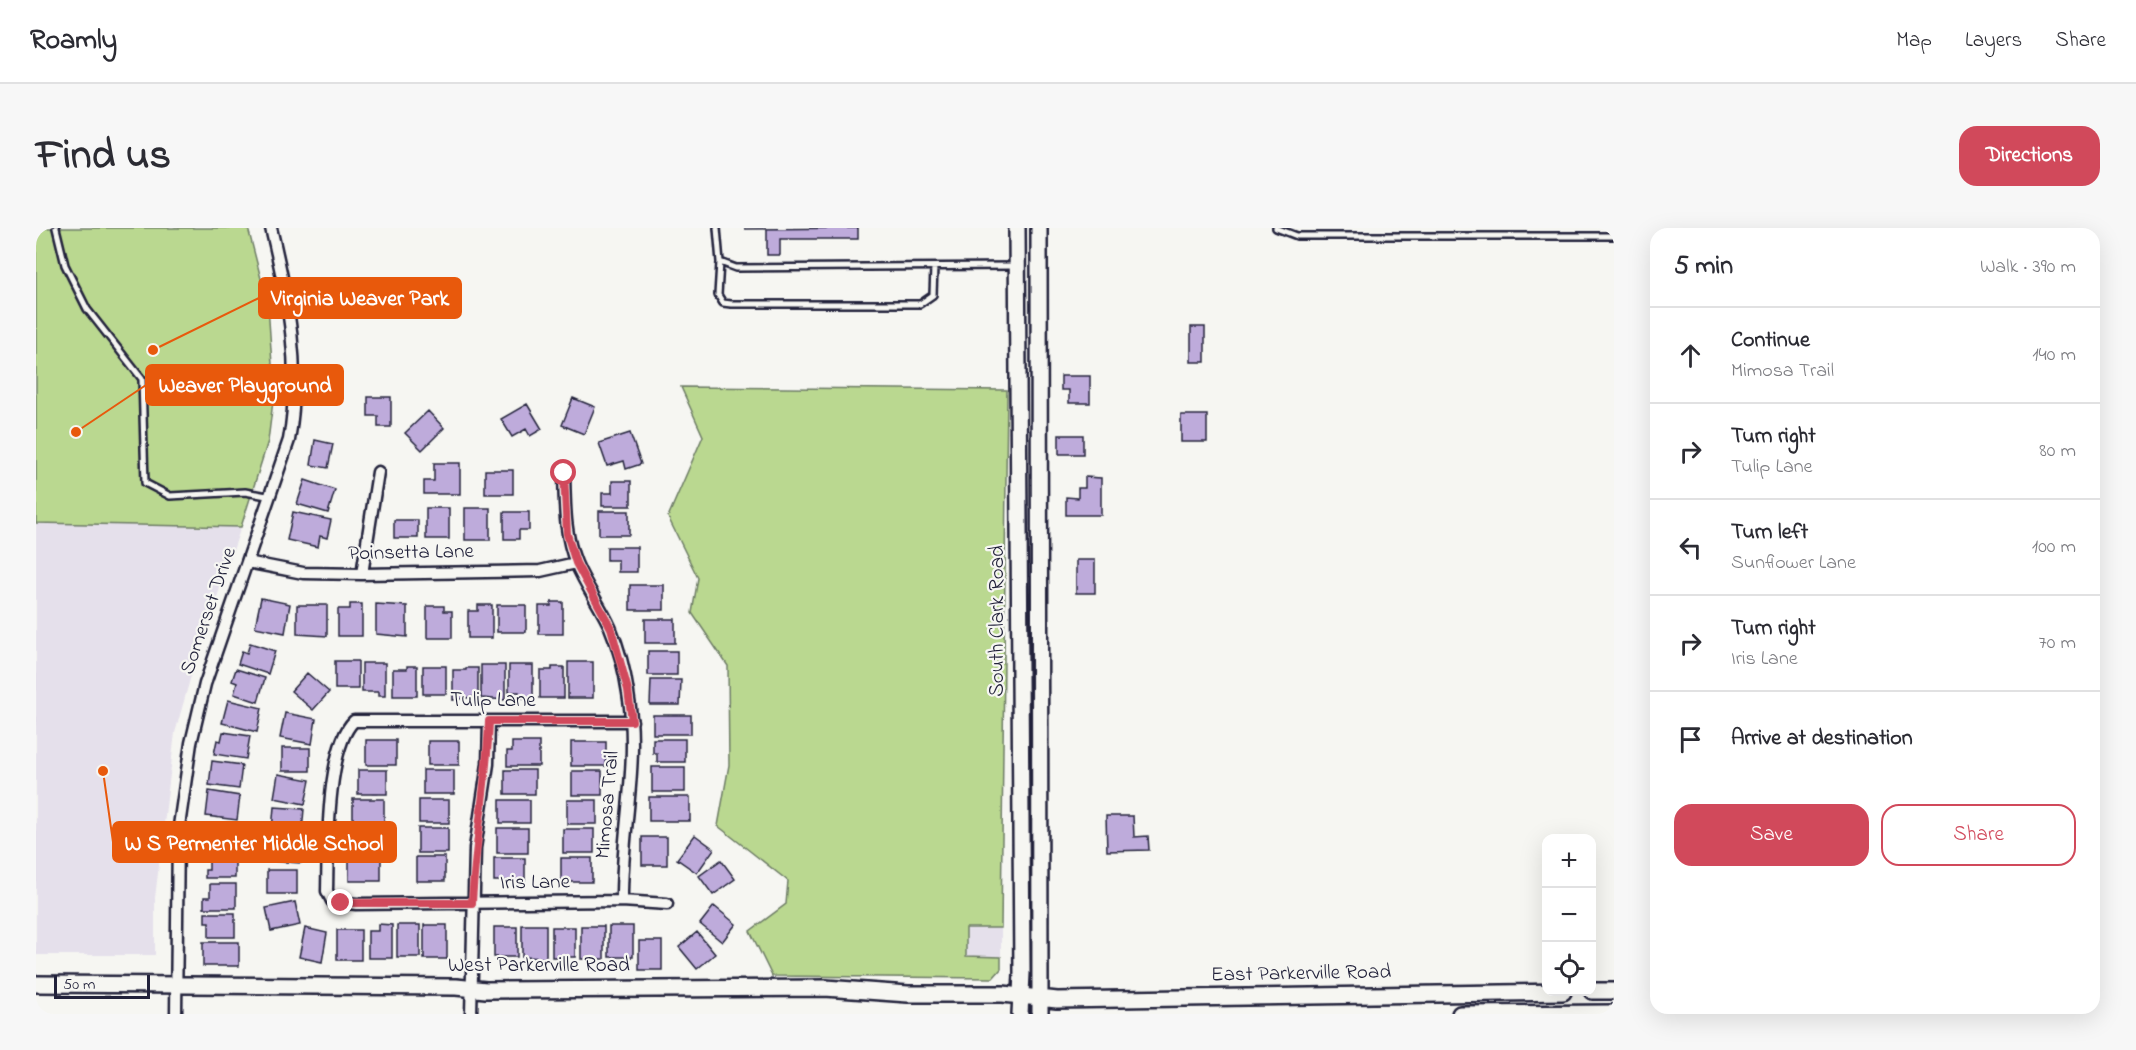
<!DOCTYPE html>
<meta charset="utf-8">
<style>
:root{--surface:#fff;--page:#f7f7f7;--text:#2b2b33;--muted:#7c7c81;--line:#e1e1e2;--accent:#d1495b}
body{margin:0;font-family:"Indie Flower",sans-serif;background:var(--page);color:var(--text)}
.controls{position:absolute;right:18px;bottom:18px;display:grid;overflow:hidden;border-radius:12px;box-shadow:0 6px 24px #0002}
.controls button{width:54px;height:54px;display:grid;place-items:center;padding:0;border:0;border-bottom:2px solid var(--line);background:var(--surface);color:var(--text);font:30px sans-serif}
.scale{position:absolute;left:18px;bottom:15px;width:96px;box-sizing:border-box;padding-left:6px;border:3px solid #22223b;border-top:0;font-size:16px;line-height:21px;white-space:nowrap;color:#22223b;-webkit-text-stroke:4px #f6f6f2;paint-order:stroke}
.stop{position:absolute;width:18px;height:18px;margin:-14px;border:4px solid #d1495b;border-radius:50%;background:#fff}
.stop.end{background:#d1495b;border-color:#fff;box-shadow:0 2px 6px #0008}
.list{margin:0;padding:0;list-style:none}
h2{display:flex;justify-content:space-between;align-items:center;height:78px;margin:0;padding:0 24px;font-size:26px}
h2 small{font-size:20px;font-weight:400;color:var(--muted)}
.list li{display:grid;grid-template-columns:39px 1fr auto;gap:18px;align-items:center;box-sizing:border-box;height:96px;padding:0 24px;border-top:2px solid var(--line)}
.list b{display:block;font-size:22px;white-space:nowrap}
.list p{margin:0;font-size:20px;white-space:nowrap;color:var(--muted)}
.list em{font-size:20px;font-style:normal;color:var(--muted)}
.actions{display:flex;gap:12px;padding:18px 24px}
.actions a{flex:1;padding:14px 0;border:2px solid var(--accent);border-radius:18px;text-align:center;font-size:21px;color:var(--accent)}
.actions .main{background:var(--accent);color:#fff}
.icon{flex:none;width:33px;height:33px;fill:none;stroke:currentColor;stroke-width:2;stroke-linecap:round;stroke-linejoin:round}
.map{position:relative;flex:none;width:1578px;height:786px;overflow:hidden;border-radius:18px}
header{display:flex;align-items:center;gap:36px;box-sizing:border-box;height:84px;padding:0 30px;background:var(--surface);border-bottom:2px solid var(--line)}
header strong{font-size:28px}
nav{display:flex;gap:33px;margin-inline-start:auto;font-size:21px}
.intro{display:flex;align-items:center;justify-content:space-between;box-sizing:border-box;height:144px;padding:0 36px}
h1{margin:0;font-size:42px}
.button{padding:15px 27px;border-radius:18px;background:var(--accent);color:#fff;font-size:21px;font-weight:700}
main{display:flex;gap:36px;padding:0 36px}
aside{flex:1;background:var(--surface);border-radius:18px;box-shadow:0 6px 24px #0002}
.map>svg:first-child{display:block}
.built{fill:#e5e0eb}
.green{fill:#bad890;stroke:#6e7d66;stroke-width:1.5}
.building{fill:#beabdb;stroke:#22223b;stroke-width:1.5}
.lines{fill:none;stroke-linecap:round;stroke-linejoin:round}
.service-casing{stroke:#22223b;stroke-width:10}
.minor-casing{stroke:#22223b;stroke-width:15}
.secondary-casing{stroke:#22223b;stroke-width:20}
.service{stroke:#f6f6f2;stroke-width:5}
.minor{stroke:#f6f6f2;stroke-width:10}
.secondary{stroke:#f6f6f2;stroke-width:15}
.route{stroke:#d1495b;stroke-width:8}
.labels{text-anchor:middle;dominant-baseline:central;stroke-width:4.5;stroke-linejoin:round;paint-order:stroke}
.street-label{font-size:21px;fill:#22223b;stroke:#f6f6f2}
.leader{fill:none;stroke:#e8590c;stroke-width:2}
.callout-dot{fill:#e8590c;stroke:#f6f6f2;stroke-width:2}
.callout{fill:#e8590c;stroke:#e8590c;stroke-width:2}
.callout-label{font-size:22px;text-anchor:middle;font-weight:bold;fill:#fff}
</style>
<header>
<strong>Roamly</strong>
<nav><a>Map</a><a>Layers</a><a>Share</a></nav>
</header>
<div class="intro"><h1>Find us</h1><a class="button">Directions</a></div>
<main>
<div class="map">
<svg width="1578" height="786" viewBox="0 0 1578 786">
<rect width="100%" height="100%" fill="#f6f6f2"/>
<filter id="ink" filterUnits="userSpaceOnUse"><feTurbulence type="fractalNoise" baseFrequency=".0167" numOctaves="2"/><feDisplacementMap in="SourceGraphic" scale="12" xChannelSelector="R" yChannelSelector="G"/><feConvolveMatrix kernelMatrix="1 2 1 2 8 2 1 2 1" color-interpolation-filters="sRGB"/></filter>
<g filter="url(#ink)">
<path class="built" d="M0,272L53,296L205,299L160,430L139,505L119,670V727H0Z
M930,699L965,700V729L930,728Z"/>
<path class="green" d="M0,0H212L232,78L238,165L232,213L205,299L0,295Z
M645,159L971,162L965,700H930V728L965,729V741L957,750L736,748L714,703L750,676L752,653L682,598L693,537L692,438L656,385L662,350L632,289L667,208Z"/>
<path class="building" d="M822,0V11H744V27H731V1H708Z
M1155,99H1169V134H1155Z
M1025,148H1054V175H1033V162H1025Z
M332,169H355V199H342V188H332Z
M537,170L559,179L548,206L526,197Z
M491,176L506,201L494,208L490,201L476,209L465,191Z
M392,183L408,200L386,222L369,205Z
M1145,187H1171V214H1145Z
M594,205L605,236L590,241L588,233L571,238L563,215Z
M1023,207H1047V226H1023Z
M279,212L297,216L292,240L275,237Z
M398,235H424V266H388V253H398Z
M449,242H477V266H449Z
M1049,249L1065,250V287H1030V269L1042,270V260H1049Z
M269,252L299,262L292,285L261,276Z
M576,253H595V278H566V265H576Z
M390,280H413V311H390Z
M429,280H454V312H429Z
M563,283H593V307H563Z
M257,284L295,292L291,310L284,308L282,319L251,312Z
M468,284H493V302H483V311H468Z
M358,292H382V310H358Z
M571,319H601V344H582V332H571Z
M1040,332H1059V365H1040Z
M594,357H628V382H594Z
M225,370L254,376L249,405L219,399Z
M515,374H527V406H503V378H515Z
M314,376H326V408H302V381H314Z
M340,376L371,378V409L340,406Z
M261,377H291V408L261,406Z
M442,377H456V410H432V383H442Z
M461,377H490V404H461Z
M391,378H408V383H416V410H391Z
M609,391H639V415H609Z
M214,415L239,423L232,446L202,436L206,423L211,425Z
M612,423H641V447H612Z
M299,433H322V461H299Z
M532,434H557V470H532Z
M326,435H349V468H342V464H326Z
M445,437H469V472L445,470Z
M473,437H497V470H483V464H473Z
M371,438H381V468H357V441H371Z
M387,438H410V466H387Z
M516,439H528V470H504V442H516Z
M430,440H442V468L417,472V442H430Z
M200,441L229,450L222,474L198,466L201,455L196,453Z
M271,445L293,464L277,482L255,463Z
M615,452H645L644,477H614Z
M192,472L226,480L221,504L186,495Z
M249,485L280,491L276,516L244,510Z
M617,487H655V506H617Z
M187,504L214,508L210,531L178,526L181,512L185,513Z
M617,511H649V534H621V525H617Z
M330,512H360V537H330Z
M392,513H423V537H392Z
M476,514H503V538H471V523H476Z
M535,514H570V538H535Z
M246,520H274V543H246Z
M176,533L206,537L203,561L173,557Z
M616,539H649V564H616Z
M322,542H351V566H322Z
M387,542H418V566H387Z
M469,542H499V566H469Z
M536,543H566V567H536Z
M242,546L274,552L269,576L238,570Z
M173,563L204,568L201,592L170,588Z
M613,569H654V593H613Z
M317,571H348V595H317Z
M383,572H413V595H383Z
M464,572H494V595H464Z
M531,572H561V596H531Z
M238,579L268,581L266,604L236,602Z
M1070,588H1097L1098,609L1112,608L1113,622L1071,623Z
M382,600H412V625H382Z
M461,600H492V625H461Z
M527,601H558V625H527Z
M659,607L678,621L661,645L641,631Z
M237,608L266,610L265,635L235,633Z
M606,609H631V637H606Z
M173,626H199V650H169V642H173Z
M313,629H345V653H313Z
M380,629H409V653H380Z
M458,630H489V653H458Z
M525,630H556V654H525Z
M685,632L699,651L677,667L663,648Z
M231,642H261V666H231Z
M174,656H200V680H168V669H174Z
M259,674L264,697L235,703L230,680Z
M678,678L700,696L686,714L664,696Z
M169,685H199V709H173V694H169Z
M342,696L356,697V730H332V703H342Z
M361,697H384V729H361Z
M388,697H411V731H388Z
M486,697H510V730L486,729Z
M545,698H568V731H545Z
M573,698H597V729H573Z
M458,699H481V729H458Z
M516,699H539V729H516Z
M269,700L291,705L286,734L263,729Z
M301,702H325V732H301Z
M661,704L679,726L661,741L643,719Z
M603,713H626V742H603Z
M167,714H203V738H167Z"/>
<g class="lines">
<defs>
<path id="service" d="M20,0L29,37L51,81L106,151L109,255L134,268L209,264L231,268
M681,0L684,34L700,40L979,38
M1240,0L1261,8H1578
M684,34L682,67L687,75L695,76H884L897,67L898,39"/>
<path id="minor" d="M528,245C529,275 528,306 540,335C549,357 564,377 574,399C582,418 589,444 592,465C604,535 585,603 586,673
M211,334L267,345L326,346L504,343L540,335
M326,346L342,244
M596,493H318C290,520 292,623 291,663L296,673L320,676L586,673L631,676
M140,786L142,605L155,515L169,456L253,212C266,140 252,71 235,0
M435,786L439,620L452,536L453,493"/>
<path id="secondary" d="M981,0L986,745L984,786
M1003,0L1004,786
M0,756L420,759L450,762L789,760L872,766H967L1021,772L1527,764
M1556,763H1578
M1424,786L1578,785"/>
</defs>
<use href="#service" class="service-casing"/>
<use href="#minor" class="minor-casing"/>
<use href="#secondary" class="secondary-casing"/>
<use href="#service" class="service"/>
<use href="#minor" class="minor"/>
<use href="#secondary" class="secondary"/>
</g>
</g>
<g class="lines" filter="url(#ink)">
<path class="route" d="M305,675H436C439,614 451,554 453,493H596L592,462L575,400L540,335L531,306L528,245"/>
</g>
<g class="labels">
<g class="street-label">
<text transform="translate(375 325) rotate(-1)">Poinsetta Lane</text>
<text transform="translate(173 383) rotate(-71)">Somerset Drive</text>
<text transform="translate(962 393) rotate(-90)">South Clark Road</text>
<text x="457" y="473">Tulip Lane</text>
<text transform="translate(572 577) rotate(-85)">Mimosa Trail</text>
<text transform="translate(499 655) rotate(-1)">Iris Lane</text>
<text x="503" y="738">West Parkerville Road</text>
<text transform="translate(1265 746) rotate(-1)">East Parkerville Road</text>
</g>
</g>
<path class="leader" d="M117 122L223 70M40 204L110 157M67 543L77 614"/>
<g class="callout-dot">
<circle cx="117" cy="122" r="6"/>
<circle cx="40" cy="204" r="6"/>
<circle cx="67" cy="543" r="6"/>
</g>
<g class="callout">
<rect x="223" y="50" width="202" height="40" rx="6"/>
<rect x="110" y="137" width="197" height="40" rx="6"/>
<rect x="77" y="594" width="283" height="40" rx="6"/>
</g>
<g class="callout-label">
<text x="324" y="77">Virginia Weaver Park</text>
<text x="209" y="164">Weaver Playground</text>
<text x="218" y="622">W S Permenter Middle School</text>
</g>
</svg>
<div class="controls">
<button>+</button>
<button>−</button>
<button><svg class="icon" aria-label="locate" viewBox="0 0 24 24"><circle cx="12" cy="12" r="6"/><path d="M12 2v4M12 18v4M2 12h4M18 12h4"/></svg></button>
</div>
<div class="scale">50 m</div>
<div class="stop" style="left:528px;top:245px"></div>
<div class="stop end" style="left:305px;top:675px"></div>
</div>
<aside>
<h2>5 min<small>Walk · 390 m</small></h2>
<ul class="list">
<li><svg class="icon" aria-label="ahead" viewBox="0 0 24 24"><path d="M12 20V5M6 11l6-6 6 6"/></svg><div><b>Continue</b><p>Mimosa Trail</p></div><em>140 m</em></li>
<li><svg class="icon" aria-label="right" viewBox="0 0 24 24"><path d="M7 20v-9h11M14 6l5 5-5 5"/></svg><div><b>Turn right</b><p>Tulip Lane</p></div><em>80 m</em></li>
<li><svg class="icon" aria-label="left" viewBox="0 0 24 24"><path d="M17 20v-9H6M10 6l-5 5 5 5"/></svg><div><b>Turn left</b><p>Sunflower Lane</p></div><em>100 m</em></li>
<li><svg class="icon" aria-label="right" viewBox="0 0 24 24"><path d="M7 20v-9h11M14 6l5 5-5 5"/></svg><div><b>Turn right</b><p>Iris Lane</p></div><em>70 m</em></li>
<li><svg class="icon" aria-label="arrive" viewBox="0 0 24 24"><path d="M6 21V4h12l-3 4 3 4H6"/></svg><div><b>Arrive at destination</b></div></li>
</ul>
<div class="actions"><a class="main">Save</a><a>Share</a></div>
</aside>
</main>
